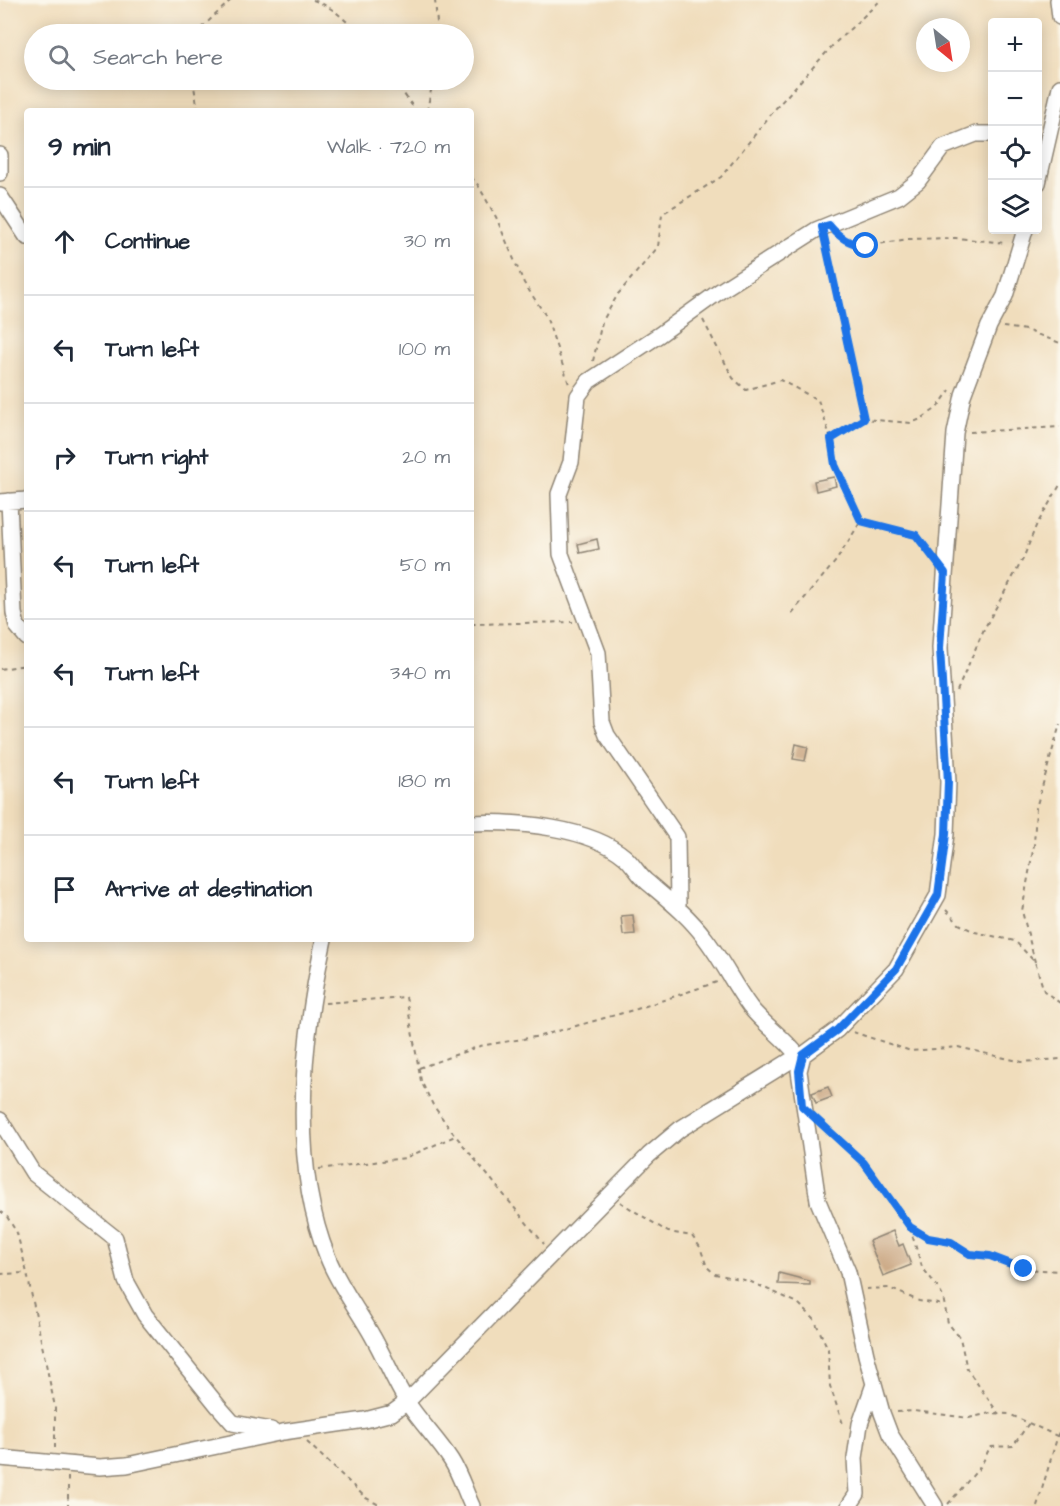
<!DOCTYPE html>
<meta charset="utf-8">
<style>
:root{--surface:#fff;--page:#f6f6f7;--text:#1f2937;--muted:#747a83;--line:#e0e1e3}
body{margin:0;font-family:"Architects Daughter",sans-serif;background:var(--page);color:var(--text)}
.controls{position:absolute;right:18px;top:18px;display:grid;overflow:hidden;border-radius:6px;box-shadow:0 3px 15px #0003}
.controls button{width:54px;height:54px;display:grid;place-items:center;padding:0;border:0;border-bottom:2px solid var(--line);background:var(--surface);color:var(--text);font:30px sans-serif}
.compass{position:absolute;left:916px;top:18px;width:54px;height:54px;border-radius:50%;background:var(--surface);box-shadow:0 3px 15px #0003;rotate:150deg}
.stop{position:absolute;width:18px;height:18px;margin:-14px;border:4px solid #1a73e8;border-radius:50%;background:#fff}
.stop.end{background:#1a73e8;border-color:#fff;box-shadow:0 2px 6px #0008}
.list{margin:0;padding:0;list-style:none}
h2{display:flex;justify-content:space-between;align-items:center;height:78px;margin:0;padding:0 24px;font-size:26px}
h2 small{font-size:20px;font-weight:400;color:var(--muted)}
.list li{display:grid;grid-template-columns:39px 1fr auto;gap:18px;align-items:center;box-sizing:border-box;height:108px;padding:0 24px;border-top:2px solid var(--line)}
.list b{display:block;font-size:22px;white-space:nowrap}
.list em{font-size:20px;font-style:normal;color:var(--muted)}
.icon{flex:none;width:33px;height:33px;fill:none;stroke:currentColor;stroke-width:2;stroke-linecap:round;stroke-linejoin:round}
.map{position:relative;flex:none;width:1060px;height:1506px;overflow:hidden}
.search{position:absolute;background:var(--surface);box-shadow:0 3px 15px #0003;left:24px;top:24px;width:450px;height:66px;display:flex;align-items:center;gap:15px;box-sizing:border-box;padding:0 21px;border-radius:33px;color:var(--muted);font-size:22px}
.panel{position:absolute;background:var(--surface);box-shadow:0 3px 15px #0003;left:24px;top:108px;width:450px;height:834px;border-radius:6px}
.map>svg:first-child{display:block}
.building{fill:#cdac89}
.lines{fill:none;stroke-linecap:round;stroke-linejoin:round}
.street-casing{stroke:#8e8474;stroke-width:18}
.path{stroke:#8e8474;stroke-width:2;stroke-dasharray:4.5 4.5;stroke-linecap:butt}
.street{stroke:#fff;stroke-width:15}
.route{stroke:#1a73e8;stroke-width:8}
</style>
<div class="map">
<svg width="1060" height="1506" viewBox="0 0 1060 1506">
<rect width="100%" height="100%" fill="#fbf7ec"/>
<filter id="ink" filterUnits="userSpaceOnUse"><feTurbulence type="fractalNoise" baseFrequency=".0167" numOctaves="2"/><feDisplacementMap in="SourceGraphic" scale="12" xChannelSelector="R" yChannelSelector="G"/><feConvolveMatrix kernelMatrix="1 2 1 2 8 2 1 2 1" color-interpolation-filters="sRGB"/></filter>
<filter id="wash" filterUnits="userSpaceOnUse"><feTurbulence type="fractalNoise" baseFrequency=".008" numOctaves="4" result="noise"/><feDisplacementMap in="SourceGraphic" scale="24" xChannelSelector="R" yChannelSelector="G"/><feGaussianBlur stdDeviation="1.35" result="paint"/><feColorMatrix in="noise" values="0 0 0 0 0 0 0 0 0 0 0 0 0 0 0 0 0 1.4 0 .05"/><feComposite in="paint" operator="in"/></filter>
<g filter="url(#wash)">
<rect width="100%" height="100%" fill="#f0ddbc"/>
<g id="blocks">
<path class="building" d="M834,477L836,486L816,491L814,481Z
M597,539L599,549L580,553L578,544Z
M796,744L808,747L805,761L793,759Z
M633,915L635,934L623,935L621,916Z
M828,1087L832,1097L816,1103L812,1093Z
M893,1231L899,1246L903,1244L911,1265L883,1276L869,1241Z
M779,1273L810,1281V1285L778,1284Z"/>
</g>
</g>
<g filter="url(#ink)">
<use href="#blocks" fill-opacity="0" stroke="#8e8474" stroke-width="1.5"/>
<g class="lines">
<defs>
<path id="street" d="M1058,0L1060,17
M0,155V173
M1038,183L1060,87
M0,196L27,237
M9,501L14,613L17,626L27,638
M0,502L27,500
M471,823C516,821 590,827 625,857C633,864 638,874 646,881C667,899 688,915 705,938C722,960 734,985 750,1007C764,1025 784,1037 798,1056
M678,906L677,837L607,735L602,722L598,653L561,554L559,494L571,462L578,396L589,381L659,335L720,291L816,230L899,196L918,181L943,147L976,134H992
M324,939C303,1037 289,1163 328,1258C339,1286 359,1311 373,1337C385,1358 394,1381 407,1402C420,1422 438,1440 451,1460C460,1474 465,1491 472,1506
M0,1120L33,1173L115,1238L126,1281L145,1315L218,1406L233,1423L271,1430
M0,1458L100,1467L127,1465L283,1432L365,1420L392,1413L407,1402L649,1155L680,1129L798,1056L803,1055
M849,1506L857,1494L855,1458L860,1424L874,1384
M935,1506L890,1434L882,1413L866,1355L848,1272L818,1201L799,1071L803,1055L837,1030L896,969L938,895L946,834L948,782L940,648L955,433L963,395L989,326L1005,296L1025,230"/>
</defs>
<use href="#street" class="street-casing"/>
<path class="path" d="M313,0C333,7 345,19 358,34
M435,0L438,34
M195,34L231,0
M193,80L198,111
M394,80L416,111
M427,111L433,80
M471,177L478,185L496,217L524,283L546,316L569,384
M839,236L852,244L866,246L908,239L956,238L1006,243
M825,240L864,419
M703,320L733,378L746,390L780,380L818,400L831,439L835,465L861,521L912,533L932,556
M1003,327L1026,330L1060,343
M593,361L602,322L618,294L658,247L662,214L721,177L776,108L834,44L881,0
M970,432L1060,427
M831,439L864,419L911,423L921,419L937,408L950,390
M792,613L836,561L861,521
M471,624L573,622
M0,669L27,665
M957,691L984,629L1023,559L1036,526L1060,485
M946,910L959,924L975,932L1015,941L1035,962L1044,991L1060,1003
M1035,962L1022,911L1034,845L1036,808L1060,724
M325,1003L406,997L421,1081L433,1105L450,1129L544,1244
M853,1032L911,1051L958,1047L1022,1062L1060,1059
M419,1068L480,1046L540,1036L637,1009L717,982
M821,1123L865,1163L910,1227L928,1238L951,1242L970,1254L990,1256L1024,1269L1060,1271
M319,1169L405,1158L455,1136
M620,1202L668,1232L692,1236L700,1247L707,1267L715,1274L749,1281L798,1303L814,1319L828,1349L830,1386L844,1427
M0,1211L6,1215L17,1233L27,1273L55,1407V1449
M910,1228L922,1267L937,1286L943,1297L948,1323L960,1338L967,1369L998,1413
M0,1274L27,1273
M866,1289L889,1288L919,1301L944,1305
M897,1412L914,1411L969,1418L990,1413L1009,1414L1057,1436
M307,1442L366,1498L381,1506
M68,1477V1506
M948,1504L981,1466L990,1447L1013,1446L1029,1423
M1037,1506L1060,1428"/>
<use href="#street" class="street"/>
</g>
</g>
<g class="lines" filter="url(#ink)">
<path class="route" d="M866,246C849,244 840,238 829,225L822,227L864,419L831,439L835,465L861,521L916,535L945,573L940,648L948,782L946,834L938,895L896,969L837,1030L803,1055L799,1071L802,1106L864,1163L910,1227L928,1238L951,1242L970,1254L990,1256L1024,1269"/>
</g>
</svg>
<div class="controls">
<button>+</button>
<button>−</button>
<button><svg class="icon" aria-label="locate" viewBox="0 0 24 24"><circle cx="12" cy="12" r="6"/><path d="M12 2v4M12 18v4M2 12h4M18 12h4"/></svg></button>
<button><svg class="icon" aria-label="layers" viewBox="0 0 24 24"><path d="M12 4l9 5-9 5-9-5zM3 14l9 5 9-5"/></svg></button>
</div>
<svg class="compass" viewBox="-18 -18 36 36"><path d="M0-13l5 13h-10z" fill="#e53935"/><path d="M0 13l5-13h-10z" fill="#747a83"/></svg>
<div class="stop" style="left:866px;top:246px"></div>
<div class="stop end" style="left:1024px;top:1269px"></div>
<div class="search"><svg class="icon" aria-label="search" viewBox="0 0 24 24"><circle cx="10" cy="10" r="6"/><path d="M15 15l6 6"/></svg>Search here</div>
<section class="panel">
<h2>9 min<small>Walk · 720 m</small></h2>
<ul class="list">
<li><svg class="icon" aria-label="ahead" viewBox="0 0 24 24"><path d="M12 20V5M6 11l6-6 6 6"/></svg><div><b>Continue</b></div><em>30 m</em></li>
<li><svg class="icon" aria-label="left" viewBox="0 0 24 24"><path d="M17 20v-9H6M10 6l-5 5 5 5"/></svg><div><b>Turn left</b></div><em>100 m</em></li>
<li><svg class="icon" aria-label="right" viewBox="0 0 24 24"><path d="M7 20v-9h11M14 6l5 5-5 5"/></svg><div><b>Turn right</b></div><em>20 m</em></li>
<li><svg class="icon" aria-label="left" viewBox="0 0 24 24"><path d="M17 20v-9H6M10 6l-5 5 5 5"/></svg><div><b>Turn left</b></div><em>50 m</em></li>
<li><svg class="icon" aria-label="left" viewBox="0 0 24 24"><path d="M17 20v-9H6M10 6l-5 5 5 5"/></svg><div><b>Turn left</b></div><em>340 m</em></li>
<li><svg class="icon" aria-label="left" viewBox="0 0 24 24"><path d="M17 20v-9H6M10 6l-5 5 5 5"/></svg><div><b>Turn left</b></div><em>180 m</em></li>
<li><svg class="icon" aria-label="arrive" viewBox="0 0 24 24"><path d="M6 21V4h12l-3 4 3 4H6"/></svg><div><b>Arrive at destination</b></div></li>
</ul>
</section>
</div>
